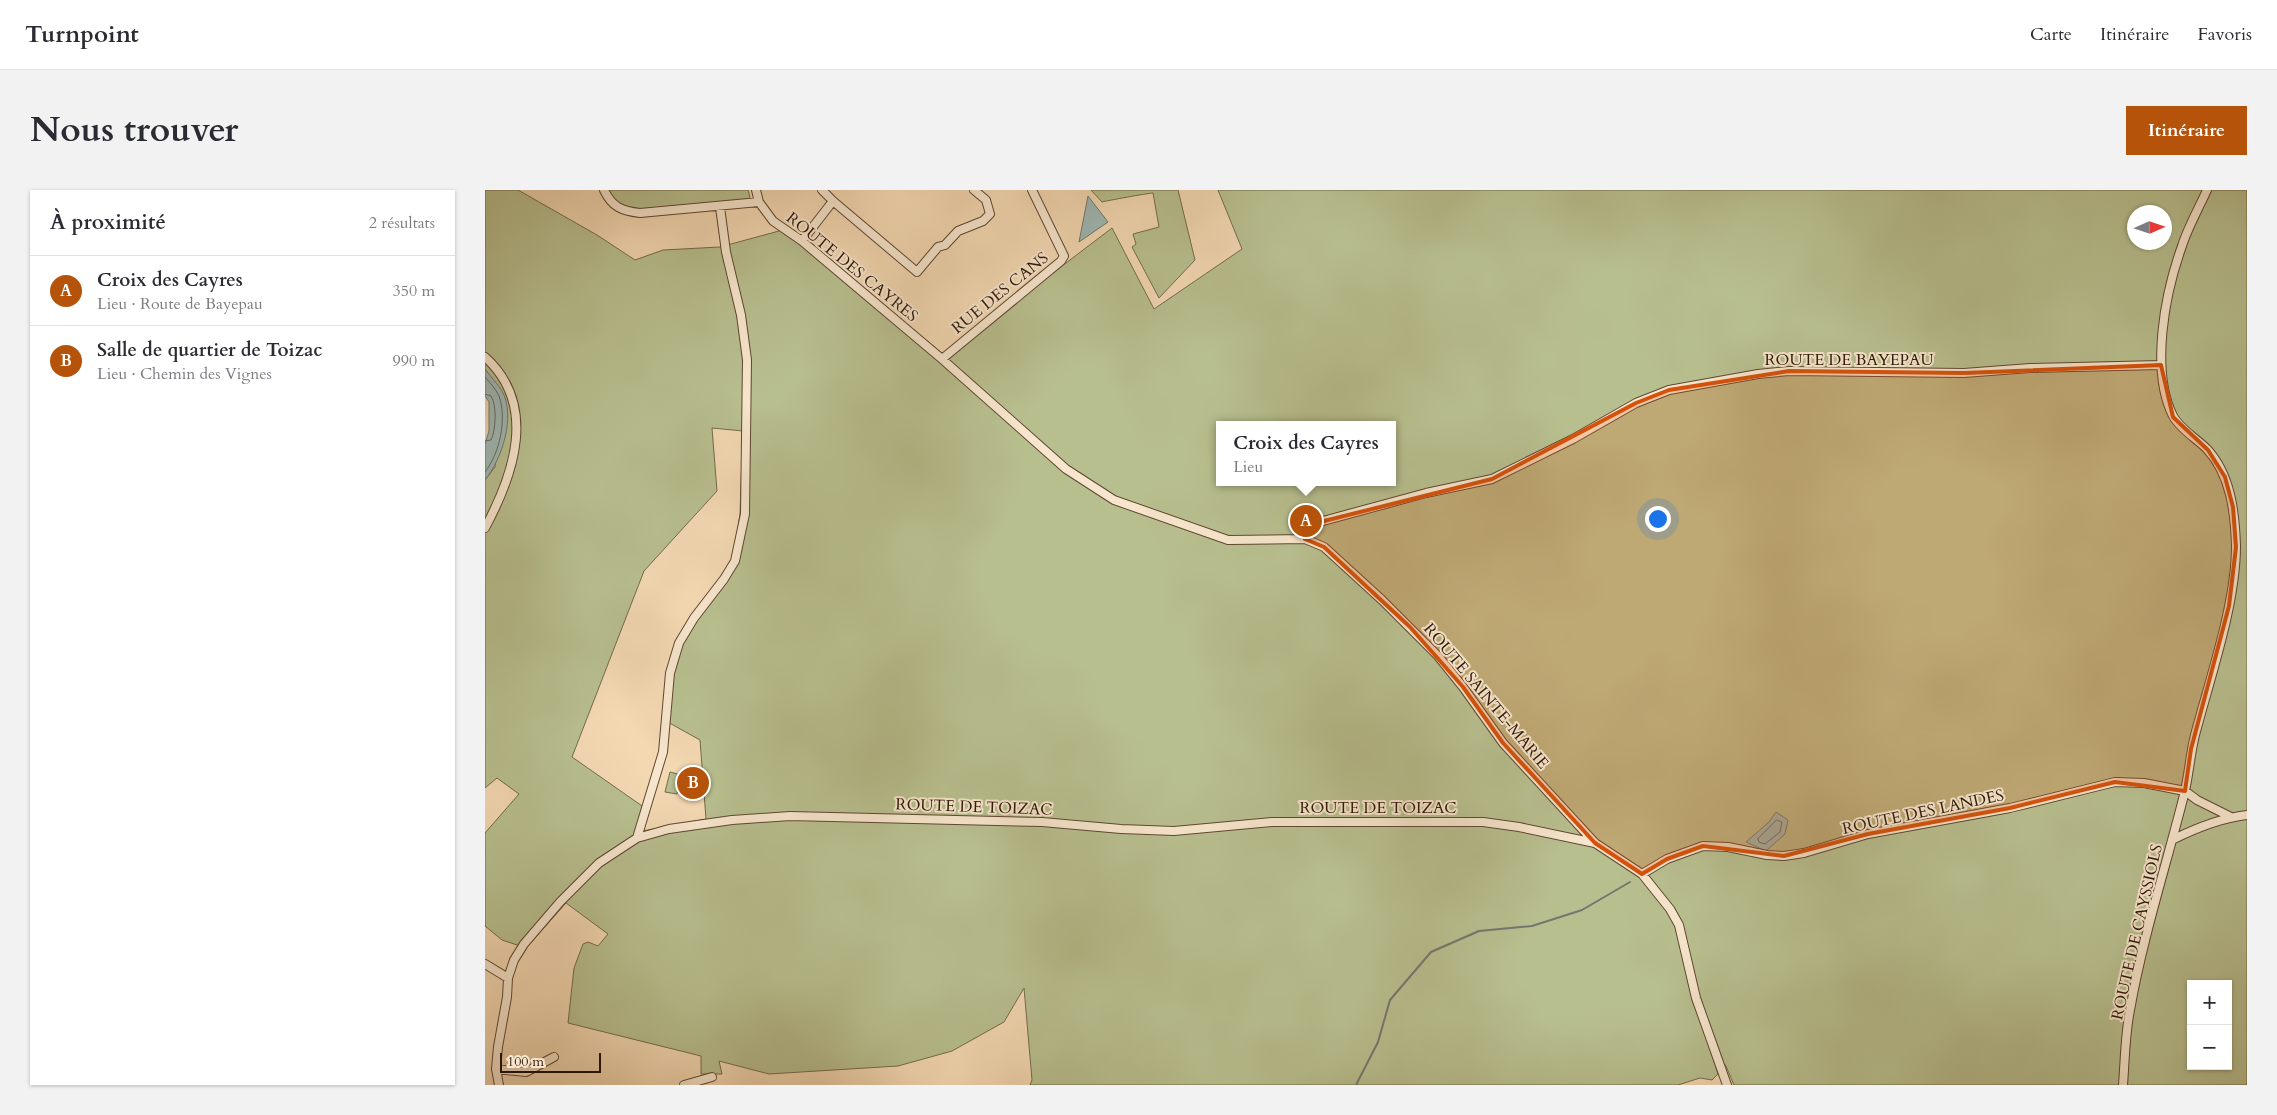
<!DOCTYPE html>
<html lang="fr">
<meta charset="utf-8">
<style>
:root{--surface:#fff;--page:#f2f2f3;--text:#2b2b33;--muted:#7c7c81;--line:#e1e1e2;--accent:#b45309}
body{margin:0;font-family:Cardo,serif;background:var(--page);color:var(--text)}
.controls{position:absolute;right:15px;bottom:15px;display:grid;overflow:hidden;border-radius:0px;box-shadow:0 1px 4px #0004}
.controls button{width:45px;height:45px;display:grid;place-items:center;padding:0;border:0;border-bottom:1px solid var(--line);background:var(--surface);color:var(--text);font:25px sans-serif}
.compass{position:absolute;left:1642px;top:15px;width:45px;height:45px;border-radius:50%;background:var(--surface);box-shadow:0 1px 4px #0004;rotate:87deg}
.scale{position:absolute;left:15px;bottom:12px;width:101px;box-sizing:border-box;padding-left:5px;border:2px solid #2e1707;border-top:0;font-size:14px;line-height:18px;white-space:nowrap;color:#2e1707;-webkit-text-stroke:4px #f7e6cd;paint-order:stroke}
.you{position:absolute;left:1172px;top:328px;width:18px;height:18px;margin:-12px;border:4px solid #fff;border-radius:50%;background:#1a73e8;box-shadow:0 0 0 8px #1a73e833}
.badge{display:grid;place-items:center;width:32px;height:32px;border-radius:50%;background:var(--accent);color:#fff;font-size:16px;font-weight:700}
.pin{position:absolute;translate:-50% -50%;border:2px solid #fff;box-shadow:0 1px 5px #0006}
.popup{position:absolute;left:731px;top:231px;width:180px;height:65px;box-sizing:border-box;display:grid;place-content:center;border-radius:0px;background:var(--surface);filter:drop-shadow(0 1px 4px #0005);font-size:16px;white-space:nowrap;color:var(--muted)}
.popup b{font-size:19px;color:var(--text)}
.popup::after{content:'';position:absolute;left:50%;top:100%;margin-left:-10px;border:10px solid transparent;border-top-color:var(--surface)}
.list{margin:0;padding:0;list-style:none}
h2{display:flex;justify-content:space-between;align-items:center;height:65px;margin:0;padding:0 20px;font-size:21px}
h2 small{font-size:16px;font-weight:400;color:var(--muted)}
.list li{display:grid;grid-template-columns:32px 1fr auto;gap:15px;align-items:center;box-sizing:border-box;height:70px;padding:0 20px;border-top:1px solid var(--line)}
.list b{display:block;font-size:19px;white-space:nowrap}
.list p{margin:0;font-size:16px;white-space:nowrap;color:var(--muted)}
.list em{font-size:16px;font-style:normal;color:var(--muted)}
.map{position:relative;flex:none;width:1762px;height:895px;overflow:hidden;border-radius:0px}
header{display:flex;align-items:center;gap:30px;box-sizing:border-box;height:70px;padding:0 25px;background:var(--surface);border-bottom:1px solid var(--line)}
header strong{font-size:24px}
nav{display:flex;gap:28px;margin-inline-start:auto;font-size:18px}
.intro{display:flex;align-items:center;justify-content:space-between;box-sizing:border-box;height:120px;padding:0 30px}
h1{margin:0;font-size:35px}
.button{padding:12px 22px;border-radius:0px;background:var(--accent);color:#fff;font-size:18px;font-weight:700}
main{display:flex;gap:30px;padding:0 30px}
aside{flex:1;background:var(--surface);border-radius:0px;box-shadow:0 1px 4px #0004}
.map>svg:first-child{display:block}
.green{fill:#b8bf8f;stroke:#736b4b;fill-rule:evenodd}
.water{fill:#9eb8b5;stroke:#71786f}
.lines{fill:none;stroke-linecap:round;stroke-linejoin:round}
.shore{stroke:#66685e;stroke-width:1}
.stream{stroke:#71786f;stroke-width:2}
.minor-casing{stroke:#5f4732;stroke-width:10}
.minor{stroke:#f7e6cd;stroke-width:8}
.marked{fill:#d5520c;fill-opacity:0.2;stroke:#d5520c;stroke-width:4;stroke-linejoin:round}
.labels{text-anchor:middle;dominant-baseline:central;stroke-width:4;stroke-linejoin:round;paint-order:stroke}
.street-label{font-size:16px;fill:#2e1707;stroke:#f7e6cd}
</style>
<header>
<strong>Turnpoint</strong>
<nav><a>Carte</a><a>Itinéraire</a><a>Favoris</a></nav>
</header>
<div class="intro"><h1>Nous trouver</h1><a class="button">Itinéraire</a></div>
<main>
<aside>
<h2>À proximité<small>2 résultats</small></h2>
<ul class="list">
<li><span class="badge">A</span><div><b>Croix des Cayres</b><p>Lieu · Route de Bayepau</p></div><em>350 m</em></li>
<li><span class="badge">B</span><div><b>Salle de quartier de Toizac</b><p>Lieu · Chemin des Vignes</p></div><em>990 m</em></li>
</ul>
</aside>
<div class="map">
<svg width="1762" height="895" viewBox="0 0 1762 895">
<rect width="100%" height="100%" fill="#f3d8b2"/>
<filter id="stains"><feTurbulence type="fractalNoise" baseFrequency=".004" numOctaves="4"/><feColorMatrix values="0 0 0 0 .2 0 0 0 0 .09 0 0 0 0 .02 0 0 0 .5 -.17"/></filter>
<radialGradient id="worn" r=".72"><stop offset=".6" stop-color="#630" stop-opacity="0"/><stop offset="1" stop-color="#630" stop-opacity=".3"/></radialGradient>
<path class="green" d="M0,0H33L112,45L150,70L178,60L235,57L305,38L464,169L539,105L627,38L669,119L757,59L733,0H1762V895H1249L1241,876L1224,856L1233,884L1227,890L1215,888L1193,895H545L547,890L539,798L519,832L467,861L413,876L284,884L234,871L237,884H216V866L83,833L89,778L98,754L103,752L113,756L123,744L81,713L41,758L17,750L0,736V643L34,604L12,588L0,598V290L10,277L17,202L0,179ZM1650,22H1680V52H1650ZM735,235H907V292H735ZM227,238L258,241L255,324L248,369L197,449L186,476L179,530L215,550L221,629L152,642L160,618L87,567L159,381L232,301ZM1706,794H1743V876H1706Z
M123,0H263L265,7L260,12L167,19L143,18L127,10Z
M606,0H693L710,70L674,108L647,57L651,54L648,44L674,37L668,3C664,3 620,11 617,12Z
M185,582L196,585L192,604L180,602Z"/>
<path class="water" d="M603,6L623,32L594,52Z
M0,179C5,186 12,193 17,201C31,226 17,269 0,290V254L4,241V212L0,206Z
M1291,622L1303,630L1300,644L1281,661L1261,652L1284,632Z"/>
<g class="lines">
<path class="shore" d="M0,187C5,193 11,199 14,206C22,229 15,263 0,282
M0,204L6,206C12,215 11,240 6,250L0,251
M1292,630L1297,632L1295,642L1280,654L1274,652L1273,649Z"/>
<path class="stream" d="M871,895L893,852L905,810L946,762L994,741L1047,736L1097,720L1145,692"/>
<defs>
<path id="minor" d="M119,0C127,17 137,21 155,23L274,12
M271,0L274,12L288,31L317,51L457,169L581,279L629,310L743,350L820,349L839,357L897,410L953,466L978,497L1018,553L1110,653L1157,684L1185,719L1194,735L1211,808L1242,895
M337,0L348,11
M317,51L348,11L432,82L453,57L460,55L473,41L498,31L505,24L501,10L489,0
M0,167C53,215 29,284 0,338
M457,169L576,71L579,66L547,0
M820,349L827,334L941,303L1007,289L1088,249L1151,213L1184,200L1273,184L1304,181L1479,183L1545,178L1676,175
M152,648L178,562L185,483L194,453L209,428L239,389L250,371L260,324L262,170L256,125L241,62L235,17
M1687,650C1711,638 1735,628 1762,625
M1157,684L1182,669L1218,656L1243,657L1282,665L1299,666L1319,663L1383,644L1525,618L1630,592L1659,593L1700,601L1712,610L1746,627
M0,774L23,788
M11,879L41,882L69,867
M14,895L11,879L13,857L22,807L23,788L29,770L39,754L75,712L114,673L152,648L184,639L247,630L305,626L557,632L636,639L689,641L787,632H998L1034,637L1110,653
M199,895L227,887
M1638,895C1640,870 1640,844 1645,820C1658,747 1681,676 1699,605C1704,585 1705,565 1710,545C1725,488 1751,414 1751,356C1750,323 1746,285 1722,259C1712,249 1695,239 1688,226C1665,180 1680,103 1697,56C1703,37 1714,18 1722,0"/>
</defs>
<use href="#minor" class="minor-casing"/>
<use href="#minor" class="minor"/>
</g>
<path class="marked" d="M1676,175L1688,227L1723,260L1740,287L1748,317L1751,357L1744,416L1706,559L1700,601L1630,592L1525,618L1383,644L1299,666L1218,656L1182,669L1157,684L1110,653L1018,553L978,497L925,437L839,357L820,349L827,334L1007,289L1151,213L1184,200L1304,181L1479,183Z"/>
<g class="labels">
<g class="street-label">
<text transform="translate(367 77) rotate(39)">ROUTE DES CAYRES</text>
<text transform="translate(515 103) rotate(-39)">RUE DES CANS</text>
<text x="1364" y="170">ROUTE DE BAYEPAU</text>
<text transform="translate(1001 506) rotate(50)">ROUTE SAINTE-MARIE</text>
<text transform="translate(489 617) rotate(2)">ROUTE DE TOIZAC</text>
<text x="893" y="618">ROUTE DE TOIZAC</text>
<text transform="translate(1438 622) rotate(-12)">ROUTE DES LANDES</text>
<text transform="translate(1652 742) rotate(-77)">ROUTE DE CAYSSIOLS</text>
</g>
</g>
<rect width="100%" height="100%" filter="url(#stains)"/>
<rect width="100%" height="100%" fill="url(#worn)"/>
</svg>
<div class="controls">
<button>+</button>
<button>−</button>
</div>
<svg class="compass" viewBox="-18 -18 36 36"><path d="M0-13l5 13h-10z" fill="#e53935"/><path d="M0 13l5-13h-10z" fill="#7c7c81"/></svg>
<div class="scale">100 m</div>
<div class="you"></div>
<div class="pin badge" style="left:821px;top:331px">A</div>
<div class="popup"><b>Croix des Cayres</b>Lieu</div>
<div class="pin badge" style="left:208px;top:593px">B</div>
</div>
</main>
